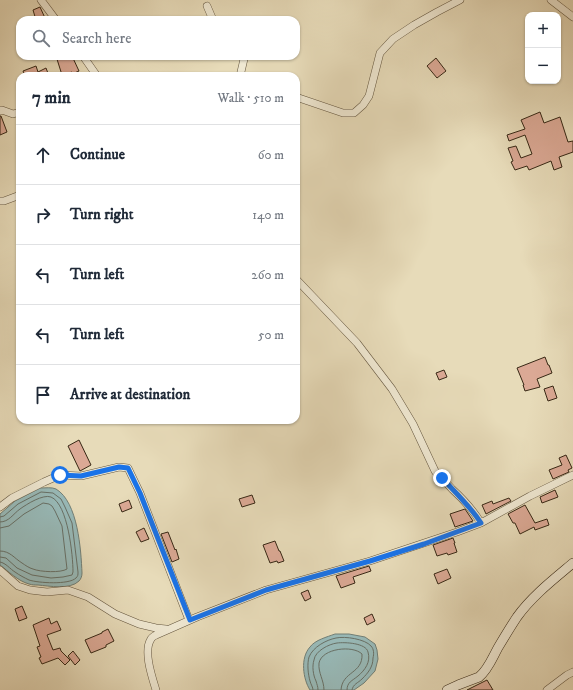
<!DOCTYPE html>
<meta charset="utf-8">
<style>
:root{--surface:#fff;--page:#f6f6f7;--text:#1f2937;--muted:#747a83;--line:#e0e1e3}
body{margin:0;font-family:"IM FELL DW Pica",serif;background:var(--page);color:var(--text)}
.controls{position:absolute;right:12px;top:12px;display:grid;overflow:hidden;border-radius:8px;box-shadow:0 1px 3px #0004}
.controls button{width:36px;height:36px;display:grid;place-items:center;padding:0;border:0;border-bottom:1px solid var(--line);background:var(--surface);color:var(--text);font:20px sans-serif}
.stop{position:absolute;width:12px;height:12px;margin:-9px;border:3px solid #1a73e8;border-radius:50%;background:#fff}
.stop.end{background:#1a73e8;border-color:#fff;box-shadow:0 1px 4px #0008}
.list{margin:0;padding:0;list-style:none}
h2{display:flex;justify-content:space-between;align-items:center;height:52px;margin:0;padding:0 16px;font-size:17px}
h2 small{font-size:13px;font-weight:400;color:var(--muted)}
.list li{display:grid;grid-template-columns:26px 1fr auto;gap:12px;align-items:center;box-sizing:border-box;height:60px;padding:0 16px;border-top:1px solid var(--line)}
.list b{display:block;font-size:15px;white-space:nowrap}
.list em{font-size:13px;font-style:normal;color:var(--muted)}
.icon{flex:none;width:22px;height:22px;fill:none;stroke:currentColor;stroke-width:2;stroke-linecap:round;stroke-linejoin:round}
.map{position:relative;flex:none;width:573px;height:690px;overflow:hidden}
.search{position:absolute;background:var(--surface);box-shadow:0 1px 3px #0004;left:16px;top:16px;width:284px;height:44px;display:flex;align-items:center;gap:10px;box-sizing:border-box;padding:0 14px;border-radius:12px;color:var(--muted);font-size:15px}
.panel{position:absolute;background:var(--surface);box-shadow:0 1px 3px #0004;left:16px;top:72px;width:284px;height:352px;border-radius:12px}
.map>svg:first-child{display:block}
.water{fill:#98b9b7;stroke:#717f76}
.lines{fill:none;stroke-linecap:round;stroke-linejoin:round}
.shore{stroke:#687066;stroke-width:1}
.building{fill:#dba995;stroke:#372815}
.street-casing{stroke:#63553e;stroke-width:8}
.secondary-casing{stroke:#372815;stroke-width:10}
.street{stroke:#efe8d2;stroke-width:7}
.secondary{stroke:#efe8d2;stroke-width:9}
.route{stroke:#1a73e8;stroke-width:5}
</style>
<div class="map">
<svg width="573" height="690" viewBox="0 0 573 690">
<rect width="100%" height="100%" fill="#e7dbb9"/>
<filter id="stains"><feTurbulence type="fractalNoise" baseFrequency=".005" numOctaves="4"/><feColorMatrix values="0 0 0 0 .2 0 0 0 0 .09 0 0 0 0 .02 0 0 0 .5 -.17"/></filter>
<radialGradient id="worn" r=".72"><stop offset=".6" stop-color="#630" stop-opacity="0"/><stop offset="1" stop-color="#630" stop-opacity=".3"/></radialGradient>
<path class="water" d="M40,488C45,488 52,487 56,489C78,502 81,550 82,573C82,576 81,579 79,581C70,590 49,586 38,585C35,585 32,585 29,584C18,581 8,571 0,565V514L15,501Z
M335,634H349L365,637L375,644L377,650L378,659L375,671L364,683L354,690H310C303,679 300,658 310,647C315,640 327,637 335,634Z"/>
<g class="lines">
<path class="shore" d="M0,517L4,516L18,504L41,492L53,493L61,499L65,507L72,523L78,572C78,575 78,576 76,578C69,585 38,583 29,580C25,578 19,575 15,572C10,569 6,563 0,562
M0,522C9,522 13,514 20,509C27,504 43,494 51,497C68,504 73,556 73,572L72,575L63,577L51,578L32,575L17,568L6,558L0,557
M0,528L9,526L24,514L43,503L49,504L52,506L55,511L62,526L67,569C61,573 40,572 33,569C29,568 25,565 22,563C14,558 10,551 0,551
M313,690C313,687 311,685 310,681C308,674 307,664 309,657C313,647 326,640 336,638C345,636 365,639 371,646C374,649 374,654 373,658C373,667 368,673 362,679C358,683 353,684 352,690
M318,690C318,686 317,685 316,681C313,675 312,666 314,660C315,651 329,644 337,643C345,642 366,643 368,652C371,662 365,670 358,676C352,681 347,682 347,690
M324,690C324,680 318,673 319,663C322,648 353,645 362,654C363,674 342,671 341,690"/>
</g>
<path class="building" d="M40,7L45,18L36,20L33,10Z
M56,56H72L79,71L72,74V72L62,75Z
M436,58L446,71L437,78L427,66Z
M36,66L38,72L46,68L49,76H25L23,71Z
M540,112L544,123L560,117L568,142L573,141V152L559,157L562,167L554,170L551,161L529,170L527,166L515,170L511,162L513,161L508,148L516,146L521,158L532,154L525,135L509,141L507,135L525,129L521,120Z
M0,116H1L7,132L0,135Z
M545,357L548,365H549L552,373L537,379L540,387L525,391L523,385H524L517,368Z
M444,370L447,377L439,380L436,373Z
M553,386L557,398L548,401L544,389Z
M79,440L91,465L80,471L68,446Z
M566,455L572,468L568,470L569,472L553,479L549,470L562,465L559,458Z
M555,490L558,497L542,503L540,497Z
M252,495L255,503L242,507L239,499Z
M509,498L511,501L486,514L482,505L492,501L493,504Z
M129,500L132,508L122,512L119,504Z
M525,505L535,523L547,519L549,525L535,530L534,527L520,534L515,523H513L508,514Z
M465,509L473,521L455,527L450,514Z
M144,528L149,539L141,542L136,532Z
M168,532L175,550L176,549L179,559L172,562L161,534Z
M453,538L455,543H454L457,552L448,555L447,553L437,556L433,545Z
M275,541L279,551H280L284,561L278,563L277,561L270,563L263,545Z
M369,566L371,571L353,577L355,583L341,588L336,576Z
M447,569L451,578L438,584L434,574Z
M308,590L311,598L305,601L301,593Z
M22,606L27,618L19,621L15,609Z
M372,614L375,621L367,625L364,618Z
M49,618L51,624L57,621L61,630L47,635L53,650L60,648L61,651L70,660L65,665L58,658L42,664L39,658L41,657L37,647L40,646L33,625Z
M108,629L114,641L106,645V647L91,653L85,640L102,633V632Z
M73,651L80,660L75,665L68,656Z
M487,680L493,690H467Z"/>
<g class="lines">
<defs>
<path id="street" d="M41,0L56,20
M551,0L573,17
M207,6L213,20
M83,56L97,76
M240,76L244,59L243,56
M296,97L343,113H354L363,105L369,96L380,53L393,39L414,25L437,12L460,0
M0,111L2,110L13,114L20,112
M0,201H4L20,195
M296,279L357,343L392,389L413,424L435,471C439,477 447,483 452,489C463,499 473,510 481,523
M0,507L12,498L44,482L60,475L81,476L119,467L128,468L140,493L189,620
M0,570L18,586L30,590L47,592L68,590L88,597L115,614L139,624L156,628L166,629
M156,690C152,677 143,651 151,639C152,637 154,636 156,635L197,617L266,590L370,561L457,532L481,523L530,496L573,475
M547,690L567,675L573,672"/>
<path id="secondary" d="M447,690L458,685L479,677C489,669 493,656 499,646C505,636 511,626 517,617C532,596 554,579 573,563"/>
</defs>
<use href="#street" class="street-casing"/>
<use href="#secondary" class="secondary-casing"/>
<use href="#street" class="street"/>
<use href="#secondary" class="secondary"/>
</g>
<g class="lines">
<path class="route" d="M60,475L81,476L119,467L128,468L140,493L190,620L266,590L370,561L424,544L481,523C470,506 456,493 442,478"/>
</g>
<rect width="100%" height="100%" filter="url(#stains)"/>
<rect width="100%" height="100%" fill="url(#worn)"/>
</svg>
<div class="controls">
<button>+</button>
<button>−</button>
</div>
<div class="stop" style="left:60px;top:475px"></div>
<div class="stop end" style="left:442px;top:478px"></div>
<div class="search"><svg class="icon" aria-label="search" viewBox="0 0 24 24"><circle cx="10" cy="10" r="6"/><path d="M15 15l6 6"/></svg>Search here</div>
<section class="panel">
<h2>7 min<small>Walk · 510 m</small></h2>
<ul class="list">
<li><svg class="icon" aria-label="ahead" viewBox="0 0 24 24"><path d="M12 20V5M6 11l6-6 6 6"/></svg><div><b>Continue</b></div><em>60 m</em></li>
<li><svg class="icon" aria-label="right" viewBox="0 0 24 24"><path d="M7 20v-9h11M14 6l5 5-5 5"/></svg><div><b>Turn right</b></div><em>140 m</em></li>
<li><svg class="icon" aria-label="left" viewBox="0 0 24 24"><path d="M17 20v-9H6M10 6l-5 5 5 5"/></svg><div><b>Turn left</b></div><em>260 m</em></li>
<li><svg class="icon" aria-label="left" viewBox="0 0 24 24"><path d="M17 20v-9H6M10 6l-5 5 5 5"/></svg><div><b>Turn left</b></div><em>50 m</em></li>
<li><svg class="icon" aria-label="arrive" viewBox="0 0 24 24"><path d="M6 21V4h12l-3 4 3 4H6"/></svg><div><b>Arrive at destination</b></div></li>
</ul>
</section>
</div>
